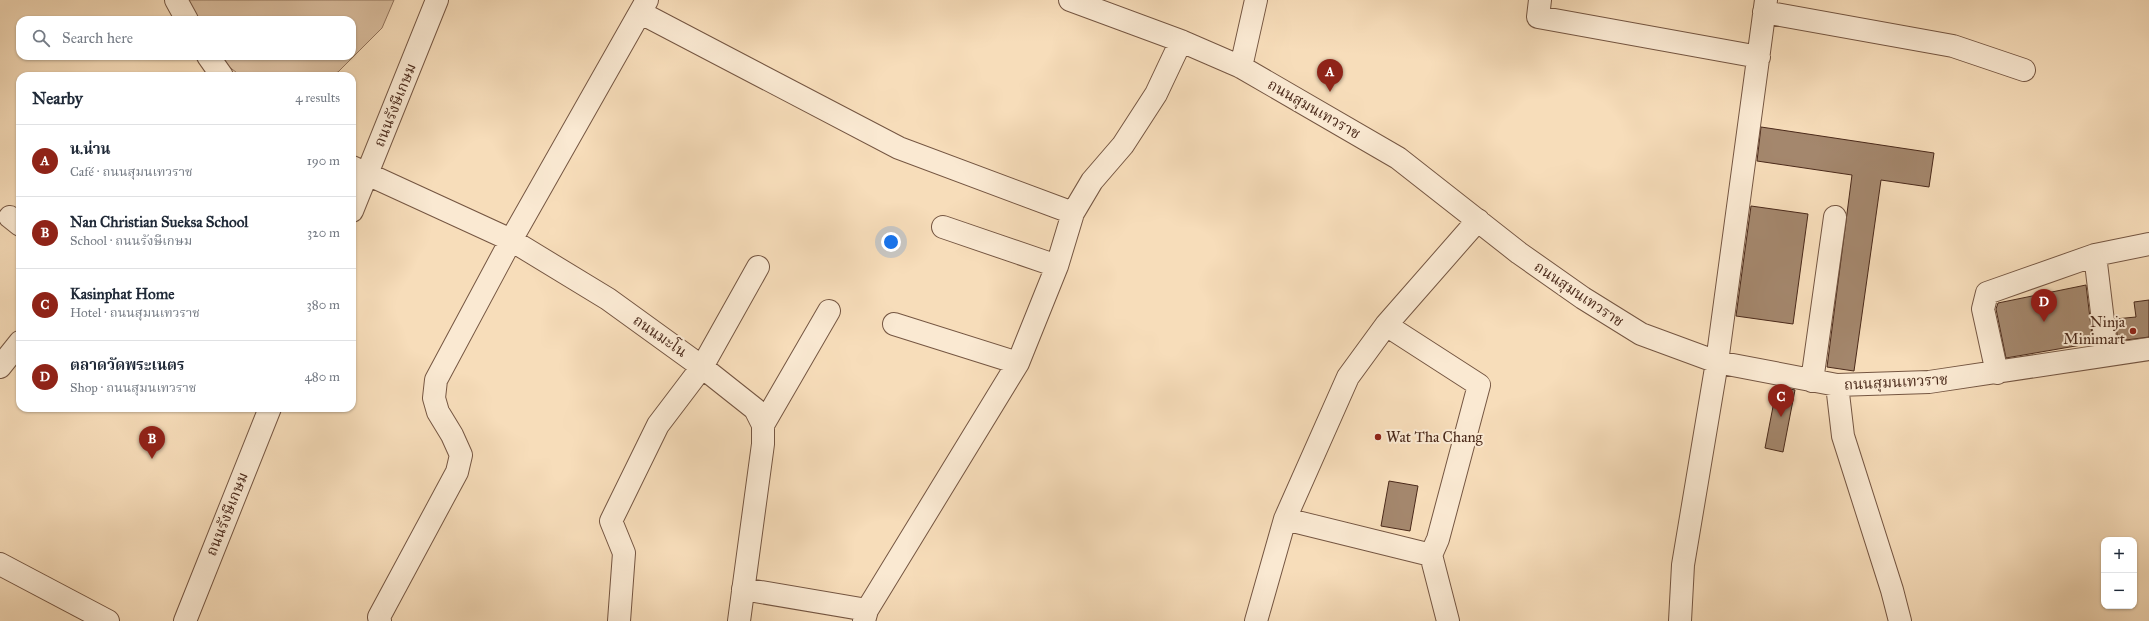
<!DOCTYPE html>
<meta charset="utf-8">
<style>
:root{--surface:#fff;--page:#f2f2f3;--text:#1f2937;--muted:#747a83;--line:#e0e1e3;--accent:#8f2418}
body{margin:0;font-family:"IM FELL Great Primer","Noto Serif Thai",serif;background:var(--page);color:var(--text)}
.controls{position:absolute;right:12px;bottom:12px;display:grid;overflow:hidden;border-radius:8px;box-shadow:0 1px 3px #0004}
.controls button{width:36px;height:36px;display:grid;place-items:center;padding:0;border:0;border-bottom:1px solid var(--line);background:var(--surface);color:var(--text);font:20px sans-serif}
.you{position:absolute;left:891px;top:242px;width:14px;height:14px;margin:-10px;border:3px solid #fff;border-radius:50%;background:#1a73e8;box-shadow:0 0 0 6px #1a73e833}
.badge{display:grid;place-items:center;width:26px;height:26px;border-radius:50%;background:var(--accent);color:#fff;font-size:13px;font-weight:700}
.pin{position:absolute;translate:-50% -33px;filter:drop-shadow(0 1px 2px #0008)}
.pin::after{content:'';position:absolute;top:21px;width:14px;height:12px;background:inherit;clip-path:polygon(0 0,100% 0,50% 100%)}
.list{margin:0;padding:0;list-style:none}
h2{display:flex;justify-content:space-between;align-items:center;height:52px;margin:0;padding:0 16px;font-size:17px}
h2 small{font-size:13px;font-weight:400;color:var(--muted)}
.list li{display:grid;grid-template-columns:26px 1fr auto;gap:12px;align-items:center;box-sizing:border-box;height:72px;padding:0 16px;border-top:1px solid var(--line)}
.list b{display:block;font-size:15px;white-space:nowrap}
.list p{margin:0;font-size:13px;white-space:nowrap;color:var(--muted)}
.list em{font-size:13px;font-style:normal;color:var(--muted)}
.icon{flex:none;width:22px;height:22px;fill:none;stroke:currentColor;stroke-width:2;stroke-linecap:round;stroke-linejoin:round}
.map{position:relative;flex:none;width:2149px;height:621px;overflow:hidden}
.search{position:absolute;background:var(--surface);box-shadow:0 1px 3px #0004;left:16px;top:16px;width:340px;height:44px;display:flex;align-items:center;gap:10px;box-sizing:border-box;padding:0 14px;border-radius:12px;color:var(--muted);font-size:15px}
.panel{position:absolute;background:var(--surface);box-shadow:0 1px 3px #0004;left:16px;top:72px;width:340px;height:340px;border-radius:12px}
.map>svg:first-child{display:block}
.green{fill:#dabe9f;stroke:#92745c}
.building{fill:#a4876d;stroke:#4a291a}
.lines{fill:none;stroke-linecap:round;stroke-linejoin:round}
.minor-casing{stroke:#755642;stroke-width:24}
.minor{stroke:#fae9d2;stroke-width:22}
.poi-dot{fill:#8f2418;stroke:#fae9d2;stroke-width:1.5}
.labels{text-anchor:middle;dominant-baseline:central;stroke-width:4;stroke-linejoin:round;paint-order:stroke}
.street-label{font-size:15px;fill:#4a291a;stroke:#fae9d2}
.poi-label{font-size:15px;fill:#4a291a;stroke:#fae9d2;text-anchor:end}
</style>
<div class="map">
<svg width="2149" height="621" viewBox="0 0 2149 621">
<rect width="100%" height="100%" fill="#f7ddba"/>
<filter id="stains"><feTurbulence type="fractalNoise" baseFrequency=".005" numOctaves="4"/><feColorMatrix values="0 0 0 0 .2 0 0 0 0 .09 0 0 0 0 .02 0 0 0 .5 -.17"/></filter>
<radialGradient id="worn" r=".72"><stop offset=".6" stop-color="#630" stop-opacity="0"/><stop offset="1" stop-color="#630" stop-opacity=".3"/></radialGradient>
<path class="green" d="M179,0H394L382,28L338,72L325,76H241L215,56H352V20H190Z"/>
<path class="building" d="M1761,127L1934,153L1929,187L1881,180L1854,371L1827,367L1852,175L1757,161Z
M1751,206L1808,214L1793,324L1736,316Z
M2086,285L2093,343L2006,358L1996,309L1998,303Z
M2149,300V337L2118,341L2115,319L2136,317L2134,302Z
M1777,386L1795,390L1783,452L1765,448Z
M1389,481L1418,486L1410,531L1381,526Z"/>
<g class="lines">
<defs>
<path id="minor" d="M176,0L187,20
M1070,0L1181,41L1241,67L1398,158L1519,253L1583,298L1641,334L1717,362L1837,385L1929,382L2149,349
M1540,0L1538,17L1759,57
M1764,12L1953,46L2024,70
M641,13L899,148L1073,213
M208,56L222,76
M1241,67L1256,0
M352,167L511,240L608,299L702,367L755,409L763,425V444L739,621
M352,211L437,0
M10,217L20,225
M943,227L1057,266
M2095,255L2107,354
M894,324L1018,363
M1386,325L1479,385L1438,539L1431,555L1448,621
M0,367L20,342
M1997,373L1983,309L1987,293L2095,255L2149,244
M1812,381L1835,217
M1837,385L1843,436L1892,590L1900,621
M763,425L829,311
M1285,519L1431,555
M0,564L108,621
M743,589L867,610
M185,621L270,408
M380,621L379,617L457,472L461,455L452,435L438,412L434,398L436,380L511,240L647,0
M619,621L624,553L611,521L658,425L702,367L758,267
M864,621L867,610L1018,363L1057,266L1073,213L1092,181L1123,145L1156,94L1181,41
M1256,621L1285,519L1348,377L1386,325L1478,220
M1680,621L1683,565L1717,362L1766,0"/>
</defs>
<use href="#minor" class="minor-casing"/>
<use href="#minor" class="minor"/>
</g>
<g class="poi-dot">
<circle cx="2133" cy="331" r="4"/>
<circle cx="1378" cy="437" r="4"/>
</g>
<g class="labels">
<g class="street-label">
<text transform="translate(395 105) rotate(-68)">ถนนรังษีเกษม</text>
<text transform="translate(1314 109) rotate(30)">ถนนสุมนเทวราช</text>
<text transform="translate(1579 294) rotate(34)">ถนนสุมนเทวราช</text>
<text transform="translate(660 336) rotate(35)">ถนนมะโน</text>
<text transform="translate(1896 382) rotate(-3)">ถนนสุมนเทวราช</text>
<text transform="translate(227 514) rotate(-68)">ถนนรังษีเกษม</text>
</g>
<g class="poi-label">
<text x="2125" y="322">Ninja<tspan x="2125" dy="17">Minimart</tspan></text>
<text x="1386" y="437" text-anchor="start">Wat Tha Chang</text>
</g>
</g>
<rect width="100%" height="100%" filter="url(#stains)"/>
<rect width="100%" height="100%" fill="url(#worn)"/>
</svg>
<div class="controls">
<button>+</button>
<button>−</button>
</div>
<div class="you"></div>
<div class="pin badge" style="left:1330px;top:92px">A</div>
<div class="pin badge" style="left:152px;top:459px">B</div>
<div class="pin badge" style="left:1781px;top:417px">C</div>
<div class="pin badge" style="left:2044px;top:322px">D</div>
<div class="search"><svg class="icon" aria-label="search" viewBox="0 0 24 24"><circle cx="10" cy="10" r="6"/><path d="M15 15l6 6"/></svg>Search here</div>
<section class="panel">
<h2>Nearby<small>4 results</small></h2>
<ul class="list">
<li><span class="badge">A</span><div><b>น.น่าน</b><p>Café · ถนนสุมนเทวราช</p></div><em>190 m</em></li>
<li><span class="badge">B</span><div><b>Nan Christian Sueksa School</b><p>School · ถนนรังษีเกษม</p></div><em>320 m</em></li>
<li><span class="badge">C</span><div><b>Kasinphat Home</b><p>Hotel · ถนนสุมนเทวราช</p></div><em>380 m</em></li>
<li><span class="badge">D</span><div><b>ตลาดวัดพระเนตร</b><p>Shop · ถนนสุมนเทวราช</p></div><em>480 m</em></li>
</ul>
</section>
</div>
